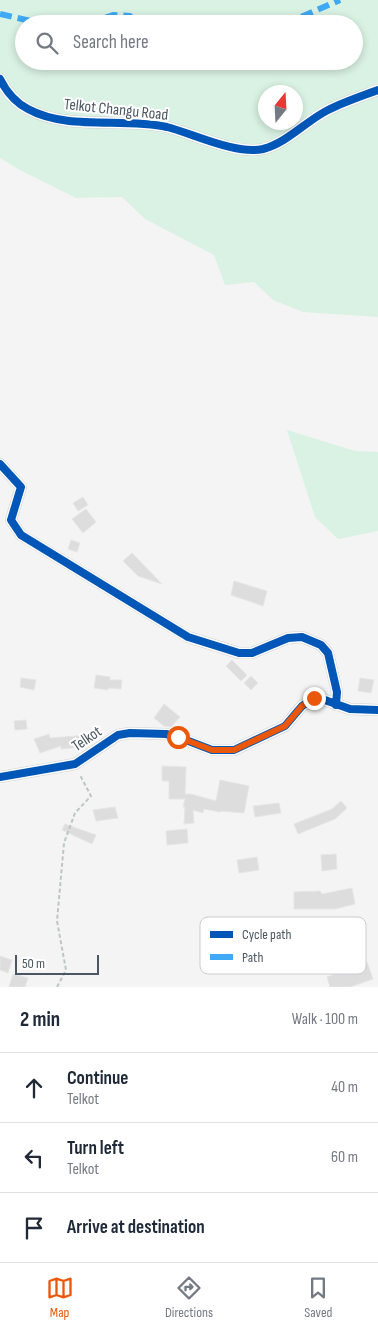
<!DOCTYPE html>
<meta charset="utf-8">
<style>
:root{--surface:#fff;--page:#f6f6f7;--text:#1f2937;--muted:#747a83;--line:#e0e1e3;--accent:#ea580c}
body{margin:0;font-family:"Sofia Sans Condensed",sans-serif;background:var(--page);color:var(--text)}
.compass{position:absolute;left:258px;top:85px;width:45px;height:45px;border-radius:50%;background:var(--surface);box-shadow:0 2px 8px #0003;rotate:18deg}
.scale{position:absolute;left:15px;bottom:12px;width:84px;box-sizing:border-box;padding-left:5px;border:2px solid #4a5661;border-top:0;font-size:14px;line-height:18px;white-space:nowrap;color:#4a5661;-webkit-text-stroke:4px #fff;paint-order:stroke}
.stop{position:absolute;width:15px;height:15px;margin:-11px;border:4px solid #ea580c;border-radius:50%;background:#fff}
.stop.end{background:#ea580c;border-color:#fff;box-shadow:0 1px 5px #0008}
.list{margin:0;padding:0;list-style:none}
h2{display:flex;justify-content:space-between;align-items:center;height:65px;margin:0;padding:0 20px;font-size:21px}
h2 small{font-size:16px;font-weight:400;color:var(--muted)}
.list li{display:grid;grid-template-columns:32px 1fr auto;gap:15px;align-items:center;box-sizing:border-box;height:70px;padding:0 20px;border-top:1px solid var(--line)}
.list b{display:block;font-size:19px;white-space:nowrap}
.list p{margin:0;font-size:16px;white-space:nowrap;color:var(--muted)}
.list em{font-size:16px;font-style:normal;color:var(--muted)}
.icon{flex:none;width:28px;height:28px;fill:none;stroke:currentColor;stroke-width:2;stroke-linecap:round;stroke-linejoin:round}
.map{position:relative;flex:none;width:378px;height:987px;overflow:hidden}
.search{position:absolute;background:var(--surface);box-shadow:0 2px 8px #0003;left:15px;right:15px;top:15px;height:55px;display:flex;align-items:center;gap:12px;box-sizing:border-box;padding:0 18px;border-radius:28px;color:var(--muted);font-size:19px}
.sheet{height:275px;background:var(--surface)}
nav{display:flex;justify-content:space-around;align-items:center;box-sizing:border-box;height:70px;border-top:1px solid var(--line);background:var(--surface);font-size:14px;color:var(--muted)}
nav a{display:grid;justify-items:center;gap:2px}
nav .on{color:var(--accent)}
.map>svg:first-child{display:block}
.green{fill:#d9f2e3;fill-rule:evenodd}
.building{fill:#ddddde;stroke:#e5e6e7}
.lines{fill:none;stroke-linecap:round;stroke-linejoin:round}
.path{stroke:#bcc7c4;stroke-width:2;stroke-dasharray:4 2.5;stroke-linecap:butt}
.minor{stroke:#ced0d2;stroke-width:12}
.quiet{stroke:#3fa9f5;stroke-width:6;stroke-dasharray:12 6;stroke-linecap:butt}
.cycleway-casing{stroke:#fff;stroke-width:11}
.cycleway{stroke:#0057b8;stroke-width:8}
.route{stroke:#ea580c;stroke-width:6}
.labels{text-anchor:middle;dominant-baseline:central;stroke-width:4;stroke-linejoin:round;paint-order:stroke}
.street-label{font-size:16px;fill:#4a5661;stroke:#fff}
.key{fill:#fff;stroke:#c9ccd0;stroke-width:1}
.key-label{font-size:14px;fill:#4a5661}
</style>
<div class="map">
<svg width="378" height="987" viewBox="0 0 378 987">
<rect width="100%" height="100%" fill="#f4f4f4"/>
<path class="green" d="M0,0H378V317L303,312L273,300L254,282L225,285L214,255L145,219L122,197L76,198L20,170L0,158ZM24,24H354V61H24ZM266,92H296V122H266Z
M287,430L355,451L378,452V531L338,539L315,517Z"/>
<path class="building" d="M83,497L88,505L78,511L73,503Z
M86,509L96,522L83,533L72,519Z
M71,540L80,543L77,552L68,549Z
M132,553L162,584L138,576L123,561Z
M234,581L267,591L263,606L231,595Z
M232,660L247,675L241,681L226,666Z
M96,675L110,677V680H122L121,689L108,688V690L94,688Z
M251,676L258,683L251,690L244,683Z
M21,678L36,680L34,690L20,687Z
M360,678L374,680L371,693L358,691Z
M164,704L180,717L171,727L164,726L154,718Z
M26,720L27,729L15,730L14,721Z
M49,734L50,738L89,735L90,743L82,745V747L61,749V746L40,753L34,739Z
M162,766L186,767L185,794H191L216,801L220,780L249,786L244,813L221,811L220,812L204,809L203,813L193,810L194,823L184,824L185,807H183L185,799H169V781H162Z
M341,801L347,808L335,819L298,834L294,824L332,809Z
M279,803L281,813L255,817L253,806Z
M115,807L118,818L96,821L93,810Z
M65,824L96,835L92,844L62,830Z
M187,829L188,843L167,845L166,831Z
M336,854L337,869L322,871L321,855Z
M257,857L259,870L239,873L237,860Z
M352,888L355,904L335,909H294V892L320,891L322,894Z
M0,956L12,960L8,973L0,970Z
M367,962L373,979L350,987H330L327,977Z
M13,974L28,978L25,987H9Z"/>
<g class="lines">
<path class="path" d="M57,987L66,970L57,921L64,843L75,813L91,796L80,775"/>
<path class="minor" d="M0,79C6,91 16,103 28,109C68,131 124,117 167,127C194,134 236,155 263,149C287,143 306,121 328,110C344,102 362,96 378,90
M0,464L21,487L11,520L21,535L188,637L239,653H252L288,638L302,637L321,645L328,653L337,692L336,705
M0,777L75,764L118,735L130,733L166,734L178,737L212,750H234L285,726L302,706L314,698L322,699L350,709L378,710"/>
<path class="quiet" d="M0,14L44,24
M89,24L113,15L130,16L138,24
M285,24L340,0"/>
<defs>
<path id="cycleway" d="M0,79C6,91 16,103 28,109C68,131 124,117 167,127C194,134 236,155 263,149C287,143 306,121 328,110C344,102 362,96 378,90
M0,464L21,487L11,520L21,535L188,637L239,653H252L288,638L302,637L321,645L328,653L337,692L336,705
M0,777L75,764L118,735L130,733L166,734L178,737L212,750H234L285,726L302,706L314,698L322,699L350,709L378,710"/>
</defs>
<use href="#cycleway" class="cycleway-casing"/>
<use href="#cycleway" class="cycleway"/>
</g>
<g class="lines">
<path class="route" d="M178,737L212,750H234L285,726L302,706L314,698"/>
</g>
<g class="labels">
<g class="street-label">
<text transform="translate(116 110) rotate(6)">Telkot Changu Road</text>
<text transform="translate(87 739) rotate(-34)">Telkot</text>
</g>
</g>
<rect x="200" y="917" width="166" height="57" rx="8" class="key"/>
<rect x="210" y="931" width="23" height="7" fill="#0057b8"/>
<rect x="210" y="954" width="23" height="6" fill="#3fa9f5"/>
<g class="key-label">
<text x="242" y="939">Cycle path</text>
<text x="242" y="962">Path</text>
</g>
</svg>
<svg class="compass" viewBox="-18 -18 36 36"><path d="M0-13l5 13h-10z" fill="#e53935"/><path d="M0 13l5-13h-10z" fill="#747a83"/></svg>
<div class="scale">50 m</div>
<div class="stop" style="left:178px;top:737px"></div>
<div class="stop end" style="left:314px;top:698px"></div>
<div class="search"><svg class="icon" aria-label="search" viewBox="0 0 24 24"><circle cx="10" cy="10" r="6"/><path d="M15 15l6 6"/></svg>Search here</div>
</div>
<section class="sheet">
<h2>2 min<small>Walk · 100 m</small></h2>
<ul class="list">
<li><svg class="icon" aria-label="ahead" viewBox="0 0 24 24"><path d="M12 20V5M6 11l6-6 6 6"/></svg><div><b>Continue</b><p>Telkot</p></div><em>40 m</em></li>
<li><svg class="icon" aria-label="left" viewBox="0 0 24 24"><path d="M17 20v-9H6M10 6l-5 5 5 5"/></svg><div><b>Turn left</b><p>Telkot</p></div><em>60 m</em></li>
<li><svg class="icon" aria-label="arrive" viewBox="0 0 24 24"><path d="M6 21V4h12l-3 4 3 4H6"/></svg><div><b>Arrive at destination</b></div></li>
</ul>
</section>
<nav>
<a class="on"><svg class="icon" aria-label="map" viewBox="0 0 24 24"><path d="M3 6l6-2 6 2 6-2v14l-6 2-6-2-6 2zM9 4v14M15 6v14"/></svg>Map</a>
<a><svg class="icon" aria-label="directions" viewBox="0 0 24 24"><path d="M12 3l9 9-9 9-9-9zM9 14v-3h6M13 9l2 2-2 2"/></svg>Directions</a>
<a><svg class="icon" aria-label="saved" viewBox="0 0 24 24"><path d="M7 4h10v16l-5-4-5 4z"/></svg>Saved</a>
</nav>
